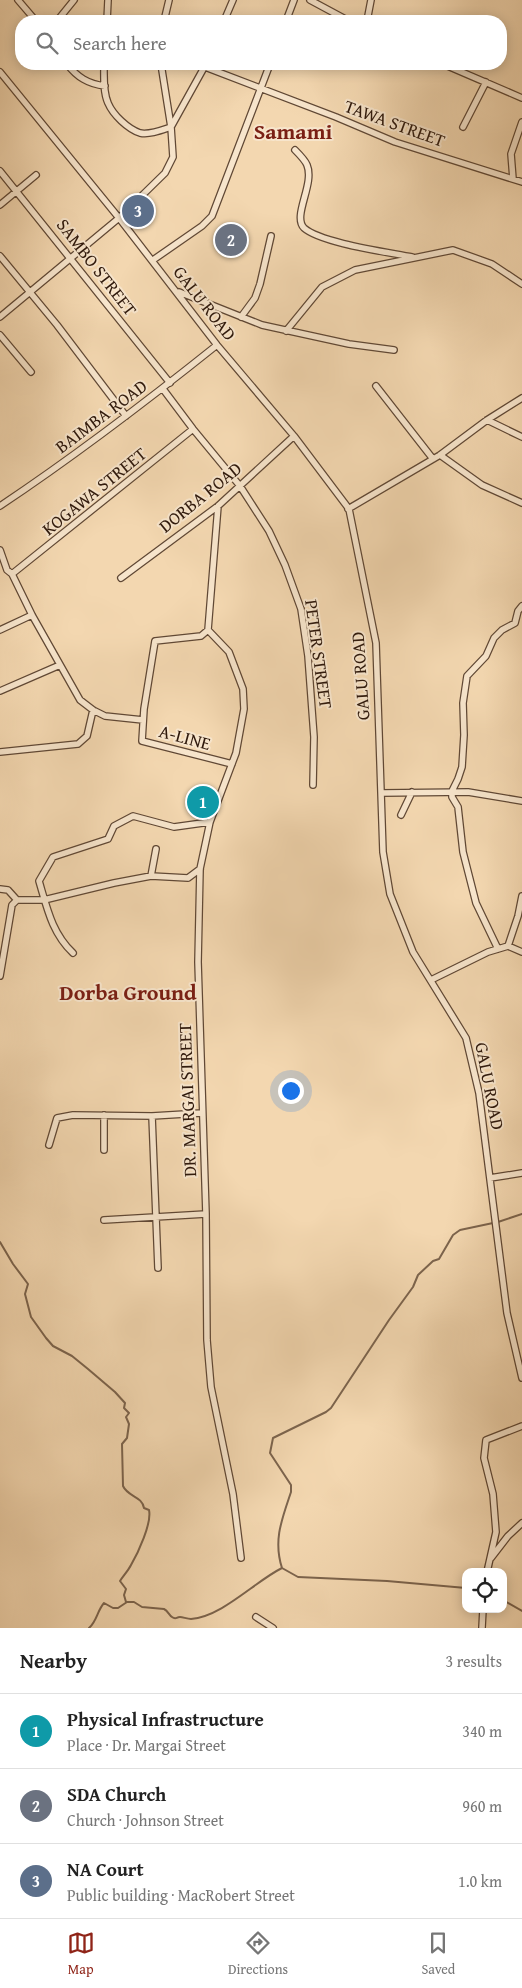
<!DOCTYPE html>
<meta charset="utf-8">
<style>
:root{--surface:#fff;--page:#f6f6f6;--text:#222;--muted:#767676;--line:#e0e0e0;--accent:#8f2418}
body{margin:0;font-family:"Gentium Book Plus",serif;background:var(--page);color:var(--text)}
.controls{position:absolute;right:15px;bottom:15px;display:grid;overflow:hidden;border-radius:10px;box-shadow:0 2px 12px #0003}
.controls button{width:45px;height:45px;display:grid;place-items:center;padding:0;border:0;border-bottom:1px solid var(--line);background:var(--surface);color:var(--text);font:25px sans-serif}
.you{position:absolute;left:290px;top:1090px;width:18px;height:18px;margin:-12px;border:4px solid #fff;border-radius:50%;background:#1a73e8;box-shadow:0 0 0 8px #1a73e833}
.badge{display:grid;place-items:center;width:32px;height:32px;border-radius:50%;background:var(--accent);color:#fff;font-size:16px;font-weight:700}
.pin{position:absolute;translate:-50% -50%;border:2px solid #fff;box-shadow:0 1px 5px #0006}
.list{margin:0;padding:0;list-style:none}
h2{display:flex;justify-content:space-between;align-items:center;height:65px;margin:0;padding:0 20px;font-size:21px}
h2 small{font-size:16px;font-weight:400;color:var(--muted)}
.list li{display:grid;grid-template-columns:32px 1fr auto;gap:15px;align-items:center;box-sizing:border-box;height:75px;padding:0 20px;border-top:1px solid var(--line)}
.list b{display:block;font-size:19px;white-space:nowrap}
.list p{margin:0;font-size:16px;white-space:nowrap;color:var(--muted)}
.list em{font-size:16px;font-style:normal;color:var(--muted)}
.icon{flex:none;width:28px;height:28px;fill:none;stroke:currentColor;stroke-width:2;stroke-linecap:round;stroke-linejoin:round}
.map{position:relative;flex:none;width:522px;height:1628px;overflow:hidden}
.search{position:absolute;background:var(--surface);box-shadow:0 2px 12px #0003;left:15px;right:15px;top:15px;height:55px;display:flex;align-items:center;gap:12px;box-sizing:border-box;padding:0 18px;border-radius:20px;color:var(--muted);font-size:19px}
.sheet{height:290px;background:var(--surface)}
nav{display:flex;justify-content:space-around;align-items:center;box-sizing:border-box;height:70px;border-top:1px solid var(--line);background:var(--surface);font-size:14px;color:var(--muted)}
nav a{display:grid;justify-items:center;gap:2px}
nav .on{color:var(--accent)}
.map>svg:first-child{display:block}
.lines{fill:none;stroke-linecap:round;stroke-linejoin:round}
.stream{stroke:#7c644d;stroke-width:2}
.minor-casing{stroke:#604835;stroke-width:8}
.minor{stroke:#f7e5cc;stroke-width:5.5}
.labels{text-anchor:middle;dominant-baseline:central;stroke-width:4;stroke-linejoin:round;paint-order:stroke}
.street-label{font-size:18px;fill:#2f190c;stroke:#f7e5cc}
.district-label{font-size:22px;font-weight:bold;fill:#7a1f14;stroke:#f7e5cc}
</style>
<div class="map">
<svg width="522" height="1628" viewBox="0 0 522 1628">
<rect width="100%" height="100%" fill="#f3d7b0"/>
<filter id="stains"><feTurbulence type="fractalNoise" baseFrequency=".004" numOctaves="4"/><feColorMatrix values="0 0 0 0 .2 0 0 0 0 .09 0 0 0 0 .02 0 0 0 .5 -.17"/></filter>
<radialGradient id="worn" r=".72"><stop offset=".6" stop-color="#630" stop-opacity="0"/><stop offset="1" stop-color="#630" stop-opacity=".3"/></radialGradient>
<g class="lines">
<path class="stream" d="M498,1222L522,1214
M0,1242L13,1264L28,1284L25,1294L31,1317L46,1338L53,1346L72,1356L88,1369L115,1392L125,1403L124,1408L129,1413L126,1417L129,1424L127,1438L122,1444L123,1486C128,1497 142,1496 144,1508L149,1510C152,1523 138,1553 131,1565C128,1571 123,1576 120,1581L126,1589L124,1595L126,1602
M466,1588L387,1581L298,1577L282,1568C273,1540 282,1519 291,1492V1485L270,1453L273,1438L326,1412L331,1408L389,1320L413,1287L418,1275L433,1261L439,1259L453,1235L460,1230L493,1223
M503,1600L522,1611
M89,1628C97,1621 97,1611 104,1603L113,1608H118L127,1602H134L142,1607L164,1609C168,1611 169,1615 172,1617C176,1620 176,1617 180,1617C183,1617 187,1619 191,1619C223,1616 254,1582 282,1568"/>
<defs>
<path id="minor" d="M18,0L36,21
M310,0L349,21
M57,21L74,0
M107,21L108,0
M164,21L169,0
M224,21L233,0
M286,21L294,0
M367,21L371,0
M67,64C77,77 88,84 105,86
M104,64C104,76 103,92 108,103C113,115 128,129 140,133C150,135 162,130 171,127L161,64
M443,64L522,98
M205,67L336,117L395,142L522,182
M0,72L119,218L217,345L294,436L349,509L376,643L383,852L390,894L413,952L466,1038L479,1093L507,1313L522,1378
M463,127L486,82
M295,150C299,154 305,160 307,165C315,184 292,216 304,228C321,243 387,252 412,257
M0,171L170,383
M513,179L511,154L522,122
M0,205L36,175
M0,256L57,325L126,416
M153,260L202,226L212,216L270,64
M179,292L262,325L349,344L394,350
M0,317L119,218L165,173L173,157L171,127L206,64
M241,317L255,298L260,284L271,236
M286,331L322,287L355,270L453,250L492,264L522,284
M0,335L31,372
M376,386L433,459
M163,389L193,429L240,486L269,531L285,565L301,609L308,656L314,737L313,785
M487,420L522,437
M440,455L482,485L522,503
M0,506C75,456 147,401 217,345
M218,506L208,630L229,652L243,689L244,709L236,753L210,822L200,869L198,962L206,1214L207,1340L211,1387L233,1494L241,1558
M348,509L440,455L487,420L522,398
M0,550L7,570L12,574L32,615L80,700L93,710L105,716L143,720
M12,574L193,429
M121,578L218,506L294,436
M0,630L32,615
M208,630L201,636L155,641L144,709L142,741L232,764
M0,691L60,665
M0,752L78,744L87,736L93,710
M382,793L468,792L522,801
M401,815L412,792
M151,876L188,878L200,869
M0,889L8,890L17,900
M508,946L518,916L522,896
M498,949L476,903L463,852L458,807L452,797V791L458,779L462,767L464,735L463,703L467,676L486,656L494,638L502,630L515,623L518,611L522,606
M73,953C52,933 47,908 39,881L53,857L108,839L114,826L133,816L174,827L210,822
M0,976L12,905L17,900H44L114,883L151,876L156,849
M431,980L488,952L508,946L522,952
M49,1145L57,1118L73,1115L152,1116
M104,1150V1115
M490,1178L522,1173
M104,1220L206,1214
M158,1268L152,1116L202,1113
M491,1558L508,1536L522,1523
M487,1572L496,1532L493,1494L484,1458L486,1440L522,1426
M256,1617L273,1628
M482,1628L483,1609"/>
</defs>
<use href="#minor" class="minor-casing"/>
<use href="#minor" class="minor"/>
</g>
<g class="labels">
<g class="street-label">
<text transform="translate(395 123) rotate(20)">TAWA STREET</text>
<text transform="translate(97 267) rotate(52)">SAMBO STREET</text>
<text transform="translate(205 303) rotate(52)">GALU ROAD</text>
<text transform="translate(101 416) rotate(-37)">BAIMBA ROAD</text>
<text transform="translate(94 491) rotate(-39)">KOGAWA STREET</text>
<text transform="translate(200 497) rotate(-39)">DORBA ROAD</text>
<text transform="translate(319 654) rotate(82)">PETER STREET</text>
<text transform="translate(360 676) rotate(-94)">GALU ROAD</text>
<text transform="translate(185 737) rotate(15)">A-LINE</text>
<text transform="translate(490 1086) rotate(79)">GALU ROAD</text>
<text transform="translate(187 1100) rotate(-92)">DR. MARGAI STREET</text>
</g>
<g class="district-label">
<text x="293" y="131">Samami</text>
<text x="128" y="992">Dorba Ground</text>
</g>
</g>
<rect width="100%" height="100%" filter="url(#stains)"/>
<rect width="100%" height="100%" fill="url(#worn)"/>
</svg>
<div class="controls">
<button><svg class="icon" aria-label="locate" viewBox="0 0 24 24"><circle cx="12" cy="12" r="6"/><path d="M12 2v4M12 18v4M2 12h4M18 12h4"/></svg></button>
</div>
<div class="you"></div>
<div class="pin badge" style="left:203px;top:802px;background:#0f9aa8">1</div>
<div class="pin badge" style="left:231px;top:240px;background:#6b7280">2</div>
<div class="pin badge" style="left:138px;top:211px;background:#5c6f8a">3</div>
<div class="search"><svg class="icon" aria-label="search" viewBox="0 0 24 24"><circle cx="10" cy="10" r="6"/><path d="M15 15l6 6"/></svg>Search here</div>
</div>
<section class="sheet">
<h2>Nearby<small>3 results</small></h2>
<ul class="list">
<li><span class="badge" style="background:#0f9aa8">1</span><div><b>Physical Infrastructure</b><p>Place · Dr. Margai Street</p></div><em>340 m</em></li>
<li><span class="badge" style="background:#6b7280">2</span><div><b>SDA Church</b><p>Church · Johnson Street</p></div><em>960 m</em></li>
<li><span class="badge" style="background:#5c6f8a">3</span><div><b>NA Court</b><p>Public building · MacRobert Street</p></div><em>1.0 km</em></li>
</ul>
</section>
<nav>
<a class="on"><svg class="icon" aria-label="map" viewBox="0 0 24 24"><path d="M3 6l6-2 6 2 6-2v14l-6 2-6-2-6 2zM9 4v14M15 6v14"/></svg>Map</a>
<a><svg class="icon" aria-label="directions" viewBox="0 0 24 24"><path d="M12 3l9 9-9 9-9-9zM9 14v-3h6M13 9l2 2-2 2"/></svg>Directions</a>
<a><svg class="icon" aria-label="saved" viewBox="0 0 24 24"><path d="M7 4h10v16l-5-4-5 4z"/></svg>Saved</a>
</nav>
